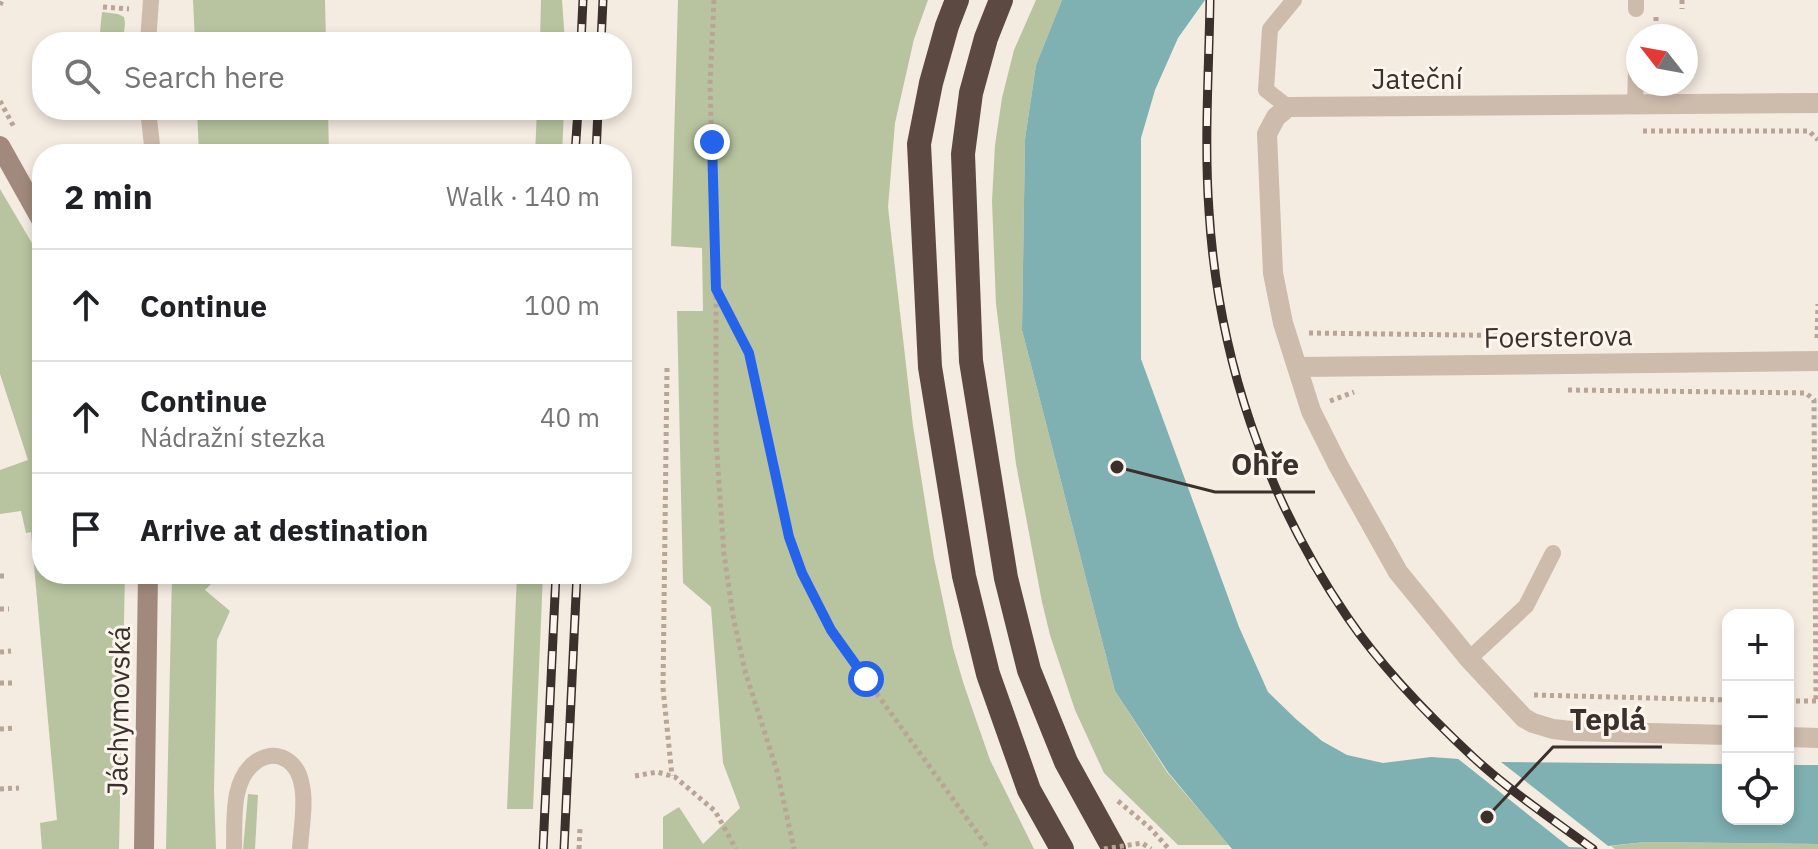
<!DOCTYPE html>
<meta charset="utf-8">
<style>
:root{--surface:#fff;--page:#f2f2f2;--text:#202124;--muted:#757577;--line:#e0e0e0}
body{margin:0;font-family:"IBM Plex Sans",sans-serif;background:var(--page);color:var(--text)}
.controls{position:absolute;right:24px;bottom:24px;display:grid;overflow:hidden;border-radius:16px;box-shadow:0 4px 12px #0003}
.controls button{width:72px;height:72px;display:grid;place-items:center;padding:0;border:0;border-bottom:2px solid var(--line);background:var(--surface);color:var(--text);font:40px sans-serif}
.compass{position:absolute;left:1626px;top:24px;width:72px;height:72px;border-radius:50%;background:var(--surface);box-shadow:0 4px 12px #0003;rotate:301deg}
.stop{position:absolute;width:24px;height:24px;margin:-18px;border:6px solid #2563eb;border-radius:50%;background:#fff}
.stop.end{background:#2563eb;border-color:#fff;box-shadow:0 2px 8px #0008}
.list{margin:0;padding:0;list-style:none}
h2{display:flex;justify-content:space-between;align-items:center;height:104px;margin:0;padding:0 32px;font-size:34px}
h2 small{font-size:26px;font-weight:400;color:var(--muted)}
.list li{display:grid;grid-template-columns:52px 1fr auto;gap:24px;align-items:center;box-sizing:border-box;height:112px;padding:0 32px;border-top:2px solid var(--line)}
.list b{display:block;font-size:30px;white-space:nowrap}
.list p{margin:0;font-size:26px;white-space:nowrap;color:var(--muted)}
.list em{font-size:26px;font-style:normal;color:var(--muted)}
.icon{flex:none;width:44px;height:44px;fill:none;stroke:currentColor;stroke-width:2;stroke-linecap:round;stroke-linejoin:round}
.map{position:relative;flex:none;width:1818px;height:849px;overflow:hidden}
.search{position:absolute;background:var(--surface);box-shadow:0 4px 12px #0003;left:32px;top:32px;width:600px;height:88px;display:flex;align-items:center;gap:20px;box-sizing:border-box;padding:0 28px;border-radius:32px;color:var(--muted);font-size:30px}
.panel{position:absolute;background:var(--surface);box-shadow:0 4px 12px #0003;left:32px;top:144px;width:600px;height:440px;border-radius:32px}
.map>svg:first-child{display:block}
.green{fill:#b8c4a0}
.water{fill:#7fb0b2}
.pier{fill:#f4ebe1}
.lines{fill:none;stroke-linecap:round;stroke-linejoin:round}
.path{stroke:#b9a596;stroke-width:5;stroke-dasharray:4 4;stroke-linecap:butt}
.lane{stroke:#cdbbac;stroke-width:16}
.street{stroke:#cdbbac;stroke-width:20}
.secondary{stroke:#a18a7d;stroke-width:20}
.highway{stroke:#5c4a42;stroke-width:24}
.rail-casing{stroke:#3b302b;stroke-width:9}
.rail{stroke:#fbf5ee;stroke-width:6;stroke-dasharray:18;stroke-linecap:butt}
.path-bridge{stroke:#b9a596;stroke-width:5;stroke-dasharray:4 4;stroke-linecap:butt}
.route{stroke:#2563eb;stroke-width:10}
.labels{text-anchor:middle;dominant-baseline:central;stroke-width:6;stroke-linejoin:round;paint-order:stroke}
.street-label{font-size:28px;fill:#3b302b;stroke:#fbf5ee}
.leader{fill:none;stroke:#3b302b;stroke-width:3}
.callout-dot{fill:#3b302b;stroke:#fbf5ee;stroke-width:3}
.callout-label{font-size:30px;text-anchor:middle;font-weight:bold;fill:#3b302b;stroke:#fbf5ee;stroke-width:6;stroke-linejoin:round;paint-order:stroke}
</style>
<div class="map">
<svg width="1818" height="849" viewBox="0 0 1818 849">
<rect width="100%" height="100%" fill="#f4ebe1"/>
<path class="green" d="M193,0H325L326,42H195Z
M541,0H562L565,42H540Z
M678,0H928L914,39L895,123L888,207L913,426L934,558L953,648L964,685L990,760L1034,849H663V817L679,807L703,844L740,808L723,763L711,607L683,583L677,311H703L702,248L671,246Z
M1036,0H1062L1036,65L1025,139L1022,330L1115,691L1167,772L1229,845H1178L1104,773L1075,710L1050,635L1042,602L1016,464L996,304L992,201L995,145L1002,98L1014,50Z
M102,12L118,14L124,17L125,23L123,42H99Z
M197,110H328L329,154H199Z
M537,110H564L562,154H535Z
M0,189L42,260V574H125L119,849H42L40,823L57,820L31,532L26,533L21,511L0,514V470L28,460L0,374Z
M172,574H221L205,590L230,611L217,640L214,791L216,849H166Z
M517,574H543L533,809H507Z
M248,794L258,795L255,849H243Z
M1645,842L1818,844V849H1615L1611,846Z"/>
<path class="water" d="M1062,0H1205L1178,38L1155,90L1141,138V359L1239,627L1268,692L1297,720L1322,741L1347,755L1383,763L1431,757L1501,762L1728,764V819H1788V765H1818V844L1645,842L1580,849H1232L1168,772L1115,691L1022,330L1025,139L1036,65Z"/>
<path class="pier" d="M1495,757L1501,762L1612,849L1569,847L1457,758Z"/>
<g class="lines">
<path class="path" d="M714,0L710,84L716,289V440L724,554L733,616L745,671L777,771L794,849
M1682,0V9
M0,5L2,0
M103,7L129,9
M1656,17V36
M0,101L15,129
M1643,131H1809L1818,140
M35,244L42,257
M717,289L749,353L789,537L802,573L831,630L989,849
M1309,333L1615,337
M1817,338L1818,304
M667,368L663,688L672,776
M1568,390L1806,393L1814,400L1816,702
M1330,401L1354,392
M0,576H7
M0,609H9
M0,652L11,651
M0,683H13
M1534,695L1728,700
M1788,701H1818
M0,729L16,728
M635,776L657,772L675,777L715,811L736,849
M0,789L19,788
M1118,801L1150,828L1169,849
M579,849L580,828"/>
<path class="lane" d="M1636,9V0
M148,42L151,0
M1635,105L1636,72
M1288,107L1266,90L1270,29L1294,0
M148,110L153,154
M1469,659L1526,606L1553,553
M234,849C235,821 230,779 257,761C265,756 272,754 281,757C294,762 300,773 302,786C306,804 301,830 300,849"/>
<path class="street" d="M1299,367L1818,361
M1728,735L1571,731L1553,729L1533,723L1524,718L1469,659L1398,572L1338,465L1311,411L1283,323L1273,273L1267,134L1276,117L1288,107L1818,103
M1788,737L1818,738"/>
<path class="secondary" d="M0,146L42,221
M144,849L148,574"/>
<path class="highway" d="M957,0L947,26L931,83L919,144L930,367L964,576L988,674L1029,790L1062,849
M1001,0L986,38L971,93L963,154L971,361L1006,578L1029,670L1066,762L1114,849"/>
<defs>
<path id="rail" d="M1210,0C1209,70 1204,141 1209,211C1218,357 1265,497 1348,618C1383,669 1428,715 1473,757C1510,791 1552,819 1593,849
M581,42L583,0
M601,42L603,0
M575,154L578,110
M596,154L598,110
M543,849L556,574
M564,849L577,574"/>
</defs>
<use href="#rail" class="rail-casing"/>
<use href="#rail" class="rail"/>
<path class="path-bridge" d="M1104,849L1142,843L1151,849"/>
</g>
<g class="lines">
<path class="route" d="M712,142L716,289L749,353L789,537L802,573L831,630L866,679"/>
</g>
<g class="labels">
<g class="street-label">
<text x="1417" y="78">Jateční</text>
<text transform="translate(1558 336) rotate(-1)">Foersterova</text>
<text transform="translate(118 711) rotate(-89)">Jáchymovská</text>
</g>
</g>
<path class="leader" d="M1117 467L1215 492H1315M1487 817L1553 747H1662"/>
<g class="callout-dot">
<circle cx="1117" cy="467" r="8"/>
<circle cx="1487" cy="817" r="8"/>
</g>
<g class="callout-label">
<text x="1265" y="475">Ohře</text>
<text x="1608" y="730">Teplá</text>
</g>
</svg>
<div class="controls">
<button>+</button>
<button>−</button>
<button><svg class="icon" aria-label="locate" viewBox="0 0 24 24"><circle cx="12" cy="12" r="6"/><path d="M12 2v4M12 18v4M2 12h4M18 12h4"/></svg></button>
</div>
<svg class="compass" viewBox="-18 -18 36 36"><path d="M0-13l5 13h-10z" fill="#e53935"/><path d="M0 13l5-13h-10z" fill="#757577"/></svg>
<div class="stop" style="left:866px;top:679px"></div>
<div class="stop end" style="left:712px;top:142px"></div>
<div class="search"><svg class="icon" aria-label="search" viewBox="0 0 24 24"><circle cx="10" cy="10" r="6"/><path d="M15 15l6 6"/></svg>Search here</div>
<section class="panel">
<h2>2 min<small>Walk · 140 m</small></h2>
<ul class="list">
<li><svg class="icon" aria-label="ahead" viewBox="0 0 24 24"><path d="M12 20V5M6 11l6-6 6 6"/></svg><div><b>Continue</b></div><em>100 m</em></li>
<li><svg class="icon" aria-label="ahead" viewBox="0 0 24 24"><path d="M12 20V5M6 11l6-6 6 6"/></svg><div><b>Continue</b><p>Nádražní stezka</p></div><em>40 m</em></li>
<li><svg class="icon" aria-label="arrive" viewBox="0 0 24 24"><path d="M6 21V4h12l-3 4 3 4H6"/></svg><div><b>Arrive at destination</b></div></li>
</ul>
</section>
</div>
